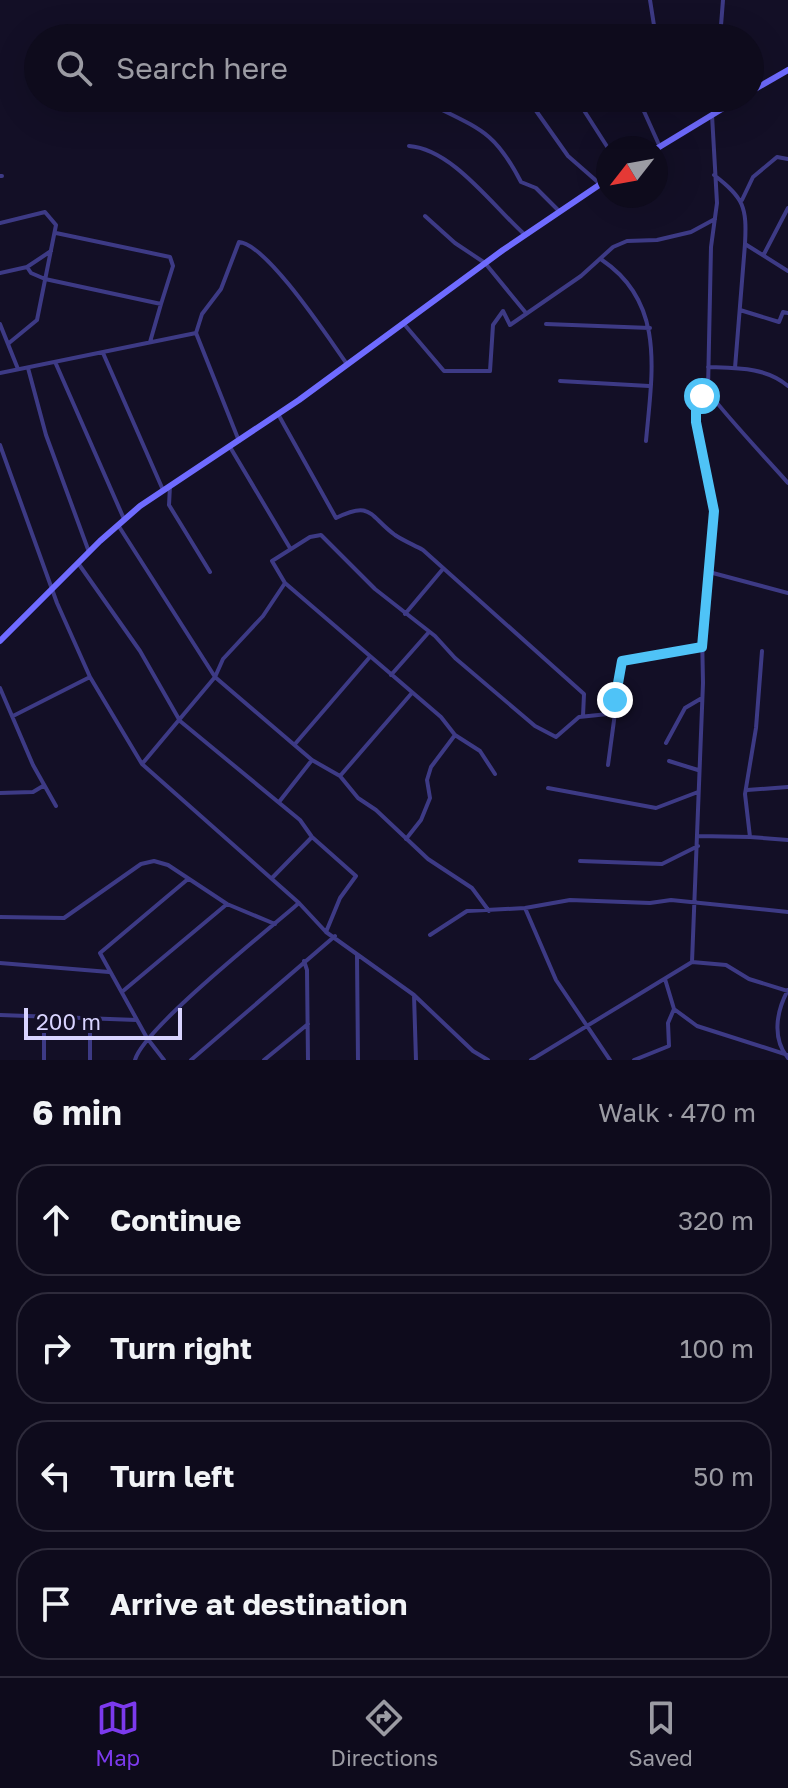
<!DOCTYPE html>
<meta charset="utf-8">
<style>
:root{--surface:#0e0b1c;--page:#171425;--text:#f1f3f6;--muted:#9b9ba3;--line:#2e2b3b;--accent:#7c3aed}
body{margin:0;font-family:"Golos Text",sans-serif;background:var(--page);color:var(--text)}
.compass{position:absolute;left:596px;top:136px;width:72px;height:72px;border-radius:50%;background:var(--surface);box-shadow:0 8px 32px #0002;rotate:239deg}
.scale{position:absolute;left:24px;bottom:20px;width:158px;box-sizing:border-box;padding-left:8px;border:4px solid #d9d4ff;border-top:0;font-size:22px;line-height:28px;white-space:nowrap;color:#d9d4ff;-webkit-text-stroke:6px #130f26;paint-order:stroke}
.stop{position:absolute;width:24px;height:24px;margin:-18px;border:6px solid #4fc3f7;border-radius:50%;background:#fff}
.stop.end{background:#4fc3f7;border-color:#fff;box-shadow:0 2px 8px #0008}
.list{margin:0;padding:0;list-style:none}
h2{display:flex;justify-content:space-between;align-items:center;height:104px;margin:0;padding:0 32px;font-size:34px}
h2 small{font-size:26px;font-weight:400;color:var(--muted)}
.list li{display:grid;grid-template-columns:52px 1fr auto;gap:24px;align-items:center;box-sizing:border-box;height:112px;margin:0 16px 16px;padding:0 16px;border:2px solid var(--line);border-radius:32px}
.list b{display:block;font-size:30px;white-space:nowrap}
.list em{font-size:26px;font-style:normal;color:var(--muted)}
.icon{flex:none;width:44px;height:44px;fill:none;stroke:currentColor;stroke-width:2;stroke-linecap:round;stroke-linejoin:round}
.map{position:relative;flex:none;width:788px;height:1060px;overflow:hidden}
.search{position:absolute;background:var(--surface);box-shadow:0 8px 32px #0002;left:24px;right:24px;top:24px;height:88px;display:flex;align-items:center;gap:20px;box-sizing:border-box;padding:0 28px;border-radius:44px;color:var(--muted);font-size:30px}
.sheet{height:616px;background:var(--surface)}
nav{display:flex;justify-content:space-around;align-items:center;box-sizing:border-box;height:112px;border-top:2px solid var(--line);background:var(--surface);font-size:22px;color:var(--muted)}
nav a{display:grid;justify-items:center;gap:4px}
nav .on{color:var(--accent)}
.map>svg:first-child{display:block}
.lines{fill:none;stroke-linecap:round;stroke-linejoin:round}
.street{stroke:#3d3a85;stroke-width:4}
.secondary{stroke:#6f6bff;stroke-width:6}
.route{stroke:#4fc3f7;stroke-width:10}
</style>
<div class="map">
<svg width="788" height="1060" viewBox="0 0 788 1060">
<rect width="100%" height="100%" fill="#130f26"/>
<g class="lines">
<path class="street" d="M650,0L656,38
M701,38L721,34
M720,38L723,0
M527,98L568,156L600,184
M576,98L608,148
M638,98L660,147
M436,107C483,130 496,134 521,182L536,188L558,210
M713,114L715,98
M712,115L717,203L711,247L708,390C711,400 775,468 788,483
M409,146C452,149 492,205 524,234
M714,175C744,198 747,207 745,244L788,271
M0,176H2
M742,200L753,177L777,157L788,159
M425,216L455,243L485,263L526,313
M0,223L45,212L56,225L37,320L9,343
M56,233L170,257L173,266L161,304
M764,254L788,208
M602,260C666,303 652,373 646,441
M27,267L51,251
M0,273L27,267L31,273L45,279L161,304L150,342
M740,310L779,322L783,312L788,313
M0,324L18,369
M404,324L444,371H490L493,325L503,311L510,325L581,276L613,247L627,241L657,240L691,232L715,219
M546,324L650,328
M103,353L163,490
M56,364L124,519
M708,367C737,368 766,367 788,386
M28,368L46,435L89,552
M735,368L745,244
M0,373L196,333
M560,381L649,386
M278,414L336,518C372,500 369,516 395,535C404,541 414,545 423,550L584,694L583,716
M239,441L196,333L202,314L221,289L239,242C267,244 329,339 347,364
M0,445L57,603L90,677L142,764L299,903L326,932L414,995L473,1051L488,1060
M230,447L290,548
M170,486L169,505L210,572
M118,525L215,677L312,760L340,776L358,798L376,810L428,859L472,888L489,911
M78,563L140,651L180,721L300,820L312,837L356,876L340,898L326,932
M709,572L788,593
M405,614L442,570
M391,675L429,632
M0,688L33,765L56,806
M13,716L90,677
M666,743L685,708L702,698
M295,744L369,658
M669,761L698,770
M142,764L215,677L223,659L263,616L285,583
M608,765L622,661L702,647
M495,774L480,751L455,735L441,717L285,583L272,561L310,537L321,535L375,589L435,636L455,658L535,726L556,737L579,717L608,714L614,710
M340,776L411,694
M548,788L656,808L698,792
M747,790L788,787
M0,793L33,792L43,786
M279,802L312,760
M698,836L750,837L745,794L756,728L762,651
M750,837L788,840
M406,839L421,820L430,798L427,780L431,767L455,735
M580,861L662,864L698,846
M272,878L312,837
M525,908L556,980L610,1060
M0,917L64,918L141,864L154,861L168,865L227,904L275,924
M430,935L467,911L525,908L570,900L650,903L671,900L788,912
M357,955L358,1060
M304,961L307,970L308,1060
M692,962L703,683L702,632L714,511L695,413L698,402L708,390
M0,963L109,972
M665,979L674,1009L697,1026L788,1055
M788,990C776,1012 772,1039 788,1058
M123,991L227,904
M414,995L416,1060
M0,1015L137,1020
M44,1060V1018
M90,1060V1020
M135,1060C143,1029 268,930 299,903
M164,1060L147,1038L100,953L188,879
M191,1060L335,936
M264,1060L308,1024
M531,1060L692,962L726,965L749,979L788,991
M634,1060L669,1046L668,1023L674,1009"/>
<path class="secondary" d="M750,92L788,70
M656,149L740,98
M0,641L100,541L140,506L299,400L503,250L608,179"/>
</g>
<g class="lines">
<path class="route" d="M615,700L622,661L702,647L714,511L696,422V408L702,396"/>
</g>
</svg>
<svg class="compass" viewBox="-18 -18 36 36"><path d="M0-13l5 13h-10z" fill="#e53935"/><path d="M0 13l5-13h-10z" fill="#9b9ba3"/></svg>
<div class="scale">200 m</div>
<div class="stop" style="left:702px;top:396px"></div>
<div class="stop end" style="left:615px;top:700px"></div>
<div class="search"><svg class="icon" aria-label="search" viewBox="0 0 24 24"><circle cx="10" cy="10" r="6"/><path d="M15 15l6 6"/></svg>Search here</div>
</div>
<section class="sheet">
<h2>6 min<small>Walk · 470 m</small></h2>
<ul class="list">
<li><svg class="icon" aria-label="ahead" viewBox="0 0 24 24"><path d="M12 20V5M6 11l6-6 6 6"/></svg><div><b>Continue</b></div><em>320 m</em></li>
<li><svg class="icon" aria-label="right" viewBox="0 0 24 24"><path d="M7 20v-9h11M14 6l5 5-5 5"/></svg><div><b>Turn right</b></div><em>100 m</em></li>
<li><svg class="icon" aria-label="left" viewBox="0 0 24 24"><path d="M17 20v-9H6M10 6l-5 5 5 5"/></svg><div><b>Turn left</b></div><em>50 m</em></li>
<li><svg class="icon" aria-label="arrive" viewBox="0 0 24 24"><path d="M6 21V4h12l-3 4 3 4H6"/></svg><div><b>Arrive at destination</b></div></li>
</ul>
</section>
<nav>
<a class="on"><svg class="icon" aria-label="map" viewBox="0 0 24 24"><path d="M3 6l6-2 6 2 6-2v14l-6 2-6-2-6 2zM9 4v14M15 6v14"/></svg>Map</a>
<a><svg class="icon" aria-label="directions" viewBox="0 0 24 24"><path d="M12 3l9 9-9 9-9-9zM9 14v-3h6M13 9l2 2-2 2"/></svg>Directions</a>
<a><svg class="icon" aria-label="saved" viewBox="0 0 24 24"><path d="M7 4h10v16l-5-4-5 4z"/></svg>Saved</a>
</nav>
